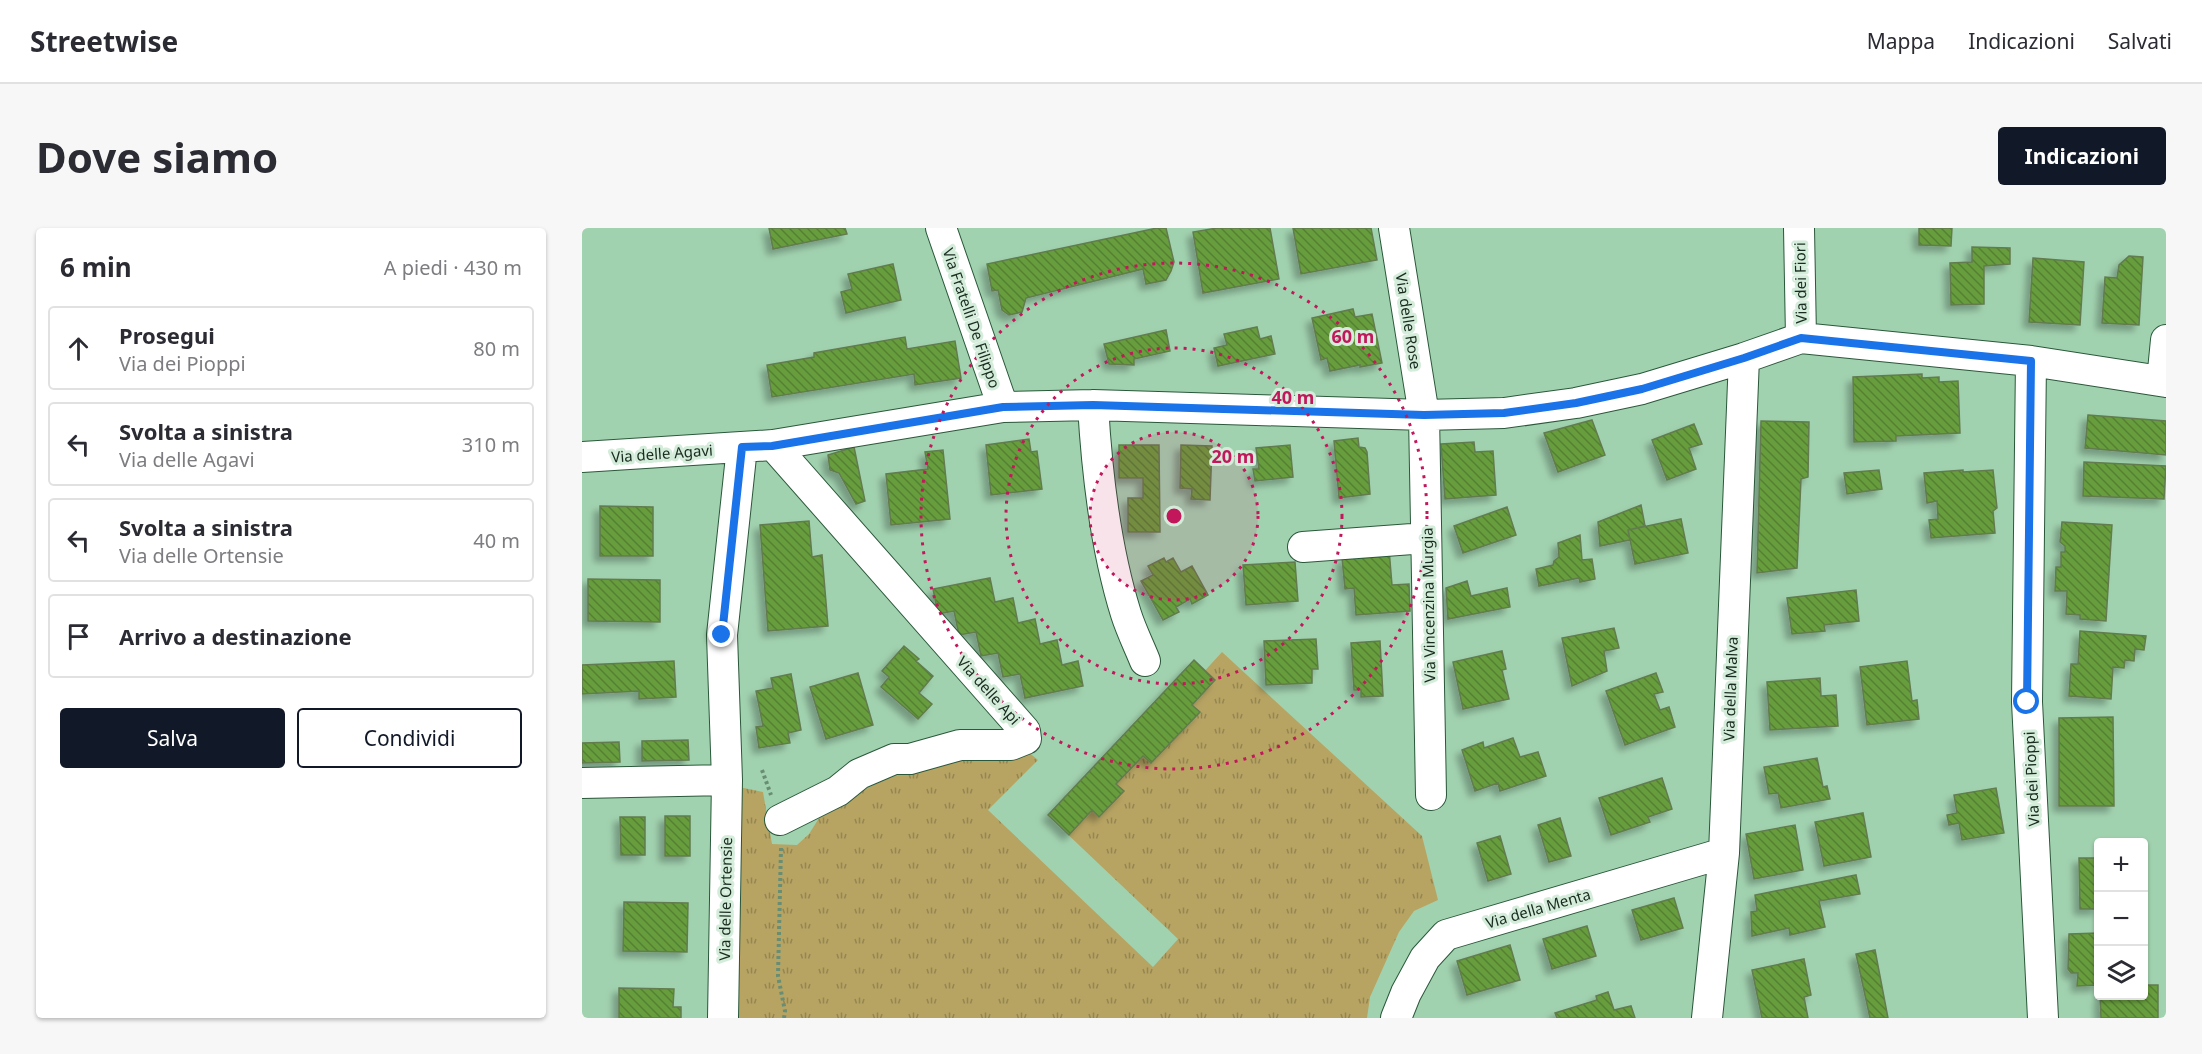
<!DOCTYPE html>
<html lang="it">
<meta charset="utf-8">
<style>
:root{--surface:#fff;--page:#f7f7f7;--text:#2b2b33;--muted:#7c7c81;--line:#e1e1e2;--accent:#111827}
body{margin:0;font-family:"Noto Sans",sans-serif;background:var(--page);color:var(--text)}
.controls{position:absolute;right:18px;bottom:18px;display:grid;overflow:hidden;border-radius:6px;box-shadow:0 2px 4px #0004}
.controls button{width:54px;height:54px;display:grid;place-items:center;padding:0;border:0;border-bottom:2px solid var(--line);background:var(--surface);color:var(--text);font:30px sans-serif}
.stop{position:absolute;width:18px;height:18px;margin:-14px;border:4px solid #1a73e8;border-radius:50%;background:#fff}
.stop.end{background:#1a73e8;border-color:#fff;box-shadow:0 2px 6px #0008}
.list{margin:0;padding:0;list-style:none}
h2{display:flex;justify-content:space-between;align-items:center;height:78px;margin:0;padding:0 24px;font-size:26px}
h2 small{font-size:20px;font-weight:400;color:var(--muted)}
.list li{display:grid;grid-template-columns:39px 1fr auto;gap:18px;align-items:center;box-sizing:border-box;height:84px;margin:0 12px 12px;padding:0 12px;border:2px solid var(--line);border-radius:6px}
.list b{display:block;font-size:22px;white-space:nowrap}
.list p{margin:0;font-size:20px;white-space:nowrap;color:var(--muted)}
.list em{font-size:20px;font-style:normal;color:var(--muted)}
.actions{display:flex;gap:12px;padding:18px 24px}
.actions a{flex:1;padding:14px 0;border:2px solid var(--accent);border-radius:6px;text-align:center;font-size:21px;color:var(--accent)}
.actions .main{background:var(--accent);color:#fff}
.icon{flex:none;width:33px;height:33px;fill:none;stroke:currentColor;stroke-width:2;stroke-linecap:round;stroke-linejoin:round}
.map{position:relative;flex:none;width:1584px;height:790px;overflow:hidden;border-radius:6px}
header{display:flex;align-items:center;gap:36px;box-sizing:border-box;height:84px;padding:0 30px;background:var(--surface);border-bottom:2px solid var(--line)}
header strong{font-size:28px}
nav{display:flex;gap:33px;margin-inline-start:auto;font-size:21px}
.intro{display:flex;align-items:center;justify-content:space-between;box-sizing:border-box;height:144px;padding:0 36px}
h1{margin:0;font-size:42px}
.button{padding:15px 27px;border-radius:6px;background:var(--accent);color:#fff;font-size:21px;font-weight:700}
main{display:flex;gap:36px;padding:0 36px}
aside{flex:1;background:var(--surface);border-radius:6px;box-shadow:0 2px 4px #0004}
.map>svg:first-child{display:block}
.grass{fill:url(#grass-tufts)}
.building{fill:url(#building-back-hatch);stroke:#627c50;stroke-width:1.5;filter:url(#shadow)}
.lines{fill:none;stroke-linecap:round;stroke-linejoin:round}
.minor-casing{stroke:#2a583a;stroke-width:32}
.path{stroke:#698d73;stroke-width:4;stroke-dasharray:3 3;stroke-linecap:butt}
.minor{stroke:#fff;stroke-width:30}
.route{stroke:#1a73e8;stroke-width:8}
.ring{fill:none;stroke:#c2185b;stroke-width:3;stroke-dasharray:3 6}
.labels{text-anchor:middle;dominant-baseline:central;stroke-width:6;stroke-linejoin:round;paint-order:stroke}
.street-label{font-size:15px;fill:#182b1e;stroke:#d4ecda}
.centre{fill:#c2185b;stroke:#d4ecda;stroke-width:3}
.ring-label{font-size:18px;text-anchor:middle;font-weight:bold;fill:#c2185b;stroke:#d4ecda;stroke-width:6;stroke-linejoin:round;paint-order:stroke}
</style>
<header>
<strong>Streetwise</strong>
<nav><a>Mappa</a><a>Indicazioni</a><a>Salvati</a></nav>
</header>
<div class="intro"><h1>Dove siamo</h1><a class="button">Indicazioni</a></div>
<main>
<aside>
<h2>6 min<small>A piedi · 430 m</small></h2>
<ul class="list">
<li><svg class="icon" aria-label="ahead" viewBox="0 0 24 24"><path d="M12 20V5M6 11l6-6 6 6"/></svg><div><b>Prosegui</b><p>Via dei Pioppi</p></div><em>80 m</em></li>
<li><svg class="icon" aria-label="left" viewBox="0 0 24 24"><path d="M17 20v-9H6M10 6l-5 5 5 5"/></svg><div><b>Svolta a sinistra</b><p>Via delle Agavi</p></div><em>310 m</em></li>
<li><svg class="icon" aria-label="left" viewBox="0 0 24 24"><path d="M17 20v-9H6M10 6l-5 5 5 5"/></svg><div><b>Svolta a sinistra</b><p>Via delle Ortensie</p></div><em>40 m</em></li>
<li><svg class="icon" aria-label="arrive" viewBox="0 0 24 24"><path d="M6 21V4h12l-3 4 3 4H6"/></svg><div><b>Arrivo a destinazione</b></div></li>
</ul>
<div class="actions"><a class="main">Salva</a><a>Condividi</a></div>
</aside>
<div class="map">
<svg width="1584" height="790" viewBox="0 0 1584 790">
<defs>
<pattern id="grass-tufts" width="24" height="20" patternUnits="userSpaceOnUse" patternTransform="scale(1.5)"><rect width="24" height="20" fill="#b7a463"/><path d="M3 7l-1-3M5 7V3M7 7l1-3M15 17l-1-3M17 17v-4M19 17l1-3" fill="none" stroke="#948651"/></pattern>
<pattern id="building-back-hatch" width="6" height="6" patternUnits="userSpaceOnUse" patternTransform="scale(1.5)"><rect width="6" height="6" fill="#679d3d"/><path d="M-1 5l2 2M0 0l6 6M5-1l2 2" fill="none" stroke="#548033"/></pattern>
<filter id="shadow"><feDropShadow dx="-5.5" dy="5.5" stdDeviation="3" flood-color="#0004"/></filter>
</defs>
<rect width="100%" height="100%" fill="#a1d2af"/>
<path class="grass" d="M640,424L840,608L856,672L832,683L817,704L788,769L785,790H152L157,559L181,564L190,616L215,617L227,606L244,579L305,551L427,508L456,532L406,582L571,739L596,711L479,600Z"/>
<path class="building" d="M187,0H263L265,6L191,21Z
M575,0H584L592,34L589,43L584,52L564,56L561,41L444,70L440,84L427,87L420,82L416,62L410,63L405,36Z
M635,0H688L697,51L621,65L611,4Z
M711,0H789L795,32L719,46Z
M1337,0H1370L1369,18L1337,17Z
M1390,19L1428,20V36L1402,38V76L1369,77L1368,35L1390,34Z
M1547,28L1561,29L1557,97L1520,95L1523,49L1535,50L1537,37Z
M1451,30L1502,34L1498,97L1447,94Z
M311,36L319,72L264,85L259,64L270,61L266,46Z
M771,81L773,89L790,86L800,135L778,139V137L748,143L745,130L739,132L730,90Z
M675,99L678,111L689,108L693,126L636,138L632,120L645,117L642,106Z
M584,102L588,123L552,131V137L527,136L522,116Z
M323,109L325,121L373,113L379,150L333,157L332,146L190,169L185,137L232,129V125Z
M1340,146V150L1357,149V154L1376,153L1378,205L1314,208V213L1272,214L1271,149Z
M1506,187L1584,193V227L1503,220Z
M1010,192L1023,227L976,244L962,205Z
M1179,193L1227,194L1226,249L1219,251L1215,340L1175,345Z
M1112,196L1120,216L1107,220L1114,241L1085,252L1070,212Z
M776,210L777,219L783,220L785,224L788,266L757,270L752,213Z
M447,211L449,224L455,223L460,261L409,267L404,217Z
M892,214L893,224L911,223L914,267L863,271L859,216Z
M537,217H577L578,304H546V270H561V250H537Z
M599,217L630,218L628,272L609,271L610,261L598,260Z
M708,217L711,249L673,253L671,241H677L674,220Z
M272,219L283,273L274,276L257,245L248,242L246,227Z
M361,222L368,291L309,297L304,246L346,241L343,224Z
M1502,234L1584,238L1582,271L1501,268Z
M1297,242L1300,261L1265,266L1262,245Z
M1381,242V244L1411,242L1415,280L1411,283L1413,305L1349,310L1347,292L1356,291L1355,273L1345,275L1342,245Z
M1059,277L1063,298L1046,302L1048,312L1018,318L1016,294Z
M18,278L71,279V328H18Z
M925,279L934,307L881,325L872,298Z
M1099,291L1106,325L1053,336L1046,302Z
M227,293L230,329L240,327L246,398L186,403L178,297Z
M1480,294L1530,297L1524,393L1498,391V387L1484,386L1485,363H1473L1474,339H1479V324H1483V318L1478,314Z
M998,307L1000,332L1010,331L1013,351L998,354L997,350L957,358L954,341L971,337L972,333L977,329L976,315Z
M807,321L810,357L827,356L828,383L774,387L772,360L763,361L760,330Z
M582,330L584,334L591,330L599,344L610,338L626,367L610,376L608,371L594,379L597,384L581,392L559,353L571,347L566,338Z
M713,334L716,373L664,377L661,337Z
M408,350L413,374L431,370L436,395L453,391L458,416L475,412L480,437L496,433L501,458L443,470L438,446L421,449L416,425L399,428L394,404L377,407L372,383L356,386L351,361Z
M6,351L78,352V394L6,393Z
M885,353L889,368L925,360L928,379L866,391L864,360Z
M1274,362L1277,393L1242,397L1243,403L1210,406L1205,370Z
M1032,400L1037,420L1022,423L1025,443L990,458L980,410Z
M1498,403L1564,408L1562,422L1553,421L1552,433L1543,432L1542,440L1531,439L1529,471L1487,468L1489,436H1496Z
M734,411L736,441H730V455L684,457L682,413Z
M798,413L801,468L779,469V462H772L769,415Z
M322,418L337,431L334,433L351,448L337,465L350,476L336,491L299,459L307,449L300,443Z
M920,423L924,441L920,442L927,471L881,481L871,434Z
M612,432L633,452L610,477L618,484L569,535L561,528L534,556L542,563L517,589L510,582L487,607L466,587Z
M92,433L94,469L57,471V463L0,466V437Z
M1325,433L1330,473L1335,472L1337,491L1285,497L1278,439Z
M276,445L291,497L244,511L228,459Z
M1074,445L1081,464L1072,466L1078,482L1087,479L1093,499L1043,517L1024,463Z
M209,446L219,502L206,505L208,515L177,520L174,499L181,498L174,463L191,460L189,450Z
M1238,450L1239,468L1254,467L1256,498L1188,502L1185,454Z
M1531,489L1532,578H1477V490Z
M931,510L938,529L956,524L964,548L918,563L916,555L893,563L880,522L901,514L902,520Z
M106,512L107,532L60,533V513Z
M37,514L38,534L0,535V515Z
M1235,530L1241,559L1245,558L1248,571L1199,580L1196,565L1187,566L1182,539Z
M1080,550L1090,581L1066,589L1068,594L1029,607L1017,570Z
M1414,560L1422,605L1380,612L1377,595L1367,597L1365,587L1375,585L1372,567Z
M1281,585L1289,629L1242,638L1233,594Z
M83,588H108V628H83Z
M38,589H63V627H39Z
M978,590L989,628L967,634L956,597Z
M1213,597L1221,642L1172,651L1164,606Z
M918,608L929,646L906,653L895,615Z
M1497,630H1516V681H1498Z
M1274,647L1278,666L1237,673L1243,699L1208,707L1207,700L1170,708L1169,684L1175,683L1173,667Z
M1092,670L1101,700L1059,712L1050,682Z
M42,674L106,675L105,724L41,723Z
M1005,698L1014,728L970,741L961,711Z
M1516,705V757L1495,758L1496,745H1489L1486,741L1487,706Z
M928,717L938,752L885,767L875,733Z
M1293,722L1306,790H1288L1274,726Z
M1222,731L1229,767L1222,769L1226,790H1180L1170,742Z
M1562,757H1576V790H1519L1518,768H1562Z
M37,760L92,761L91,779H99V790H37Z
M1026,764L1032,782L1049,778L1053,790H975L973,785L1015,772L1014,768Z"/>
<g class="lines">
<defs>
<path id="minor" d="M359,0L421,179
M812,0L842,187L849,567
M1217,0L1219,110
M1449,133L1445,474L1461,790
M1580,153L1584,112
M511,177C515,247 523,319 544,386C549,402 557,418 563,433
M191,217L443,503L444,511L429,517H378L328,531H312L277,546L256,563L198,592
M0,229L191,217L421,179L511,177L842,187L922,185L994,175L1060,161L1162,130L1219,110L1449,133L1584,154
M721,319L844,310
M0,555L145,552
M141,790L145,552L140,407L160,219
M814,790L824,765L843,730L864,707L1142,625
M1125,790L1142,625L1162,130"/>
</defs>
<use href="#minor" class="minor-casing"/>
<path class="path" d="M180,542L189,567
M199,620L196,748L203,783L202,790"/>
<use href="#minor" class="minor"/>
</g>
<g class="lines">
<path class="route" d="M140,407L160,219L190,218L421,179L511,177L842,187L922,185L994,175L1060,161L1162,130L1219,110L1449,133L1445,474"/>
</g>
<circle cx="592" cy="288" r="84" fill="#c2185b" fill-opacity=".12"/>
<g class="ring">
<circle cx="592" cy="288" r="84"/>
<circle cx="592" cy="288" r="168"/>
<circle cx="592" cy="288" r="253"/>
</g>
<g class="labels">
<g class="street-label">
<text transform="translate(1218 55) rotate(-91)">Via dei Fiori</text>
<text transform="translate(390 90) rotate(71)">Via Fratelli De Filippo</text>
<text transform="translate(827 93) rotate(81)">Via delle Rose</text>
<text transform="translate(80 225) rotate(-4)">Via delle Agavi</text>
<text transform="translate(846 377) rotate(-91)">Via Vincenzina Murgia</text>
<text transform="translate(1148 461) rotate(-88)">Via della Malva</text>
<text transform="translate(407 462) rotate(48)">Via delle Api</text>
<text transform="translate(1449 551) rotate(-93)">Via dei Pioppi</text>
<text transform="translate(143 671) rotate(-89)">Via delle Ortensie</text>
<text transform="translate(956 680) rotate(-16)">Via della Menta</text>
</g>
</g>
<circle cx="592" cy="288" r="9" class="centre"/>
<g class="ring-label">
<text x="771" y="115">60 m</text>
<text x="711" y="176">40 m</text>
<text x="651" y="235">20 m</text>
</g>
</svg>
<div class="controls">
<button>+</button>
<button>−</button>
<button><svg class="icon" aria-label="layers" viewBox="0 0 24 24"><path d="M12 4l9 5-9 5-9-5zM3 14l9 5 9-5"/></svg></button>
</div>
<div class="stop" style="left:1445px;top:474px"></div>
<div class="stop end" style="left:140px;top:407px"></div>
</div>
</main>
